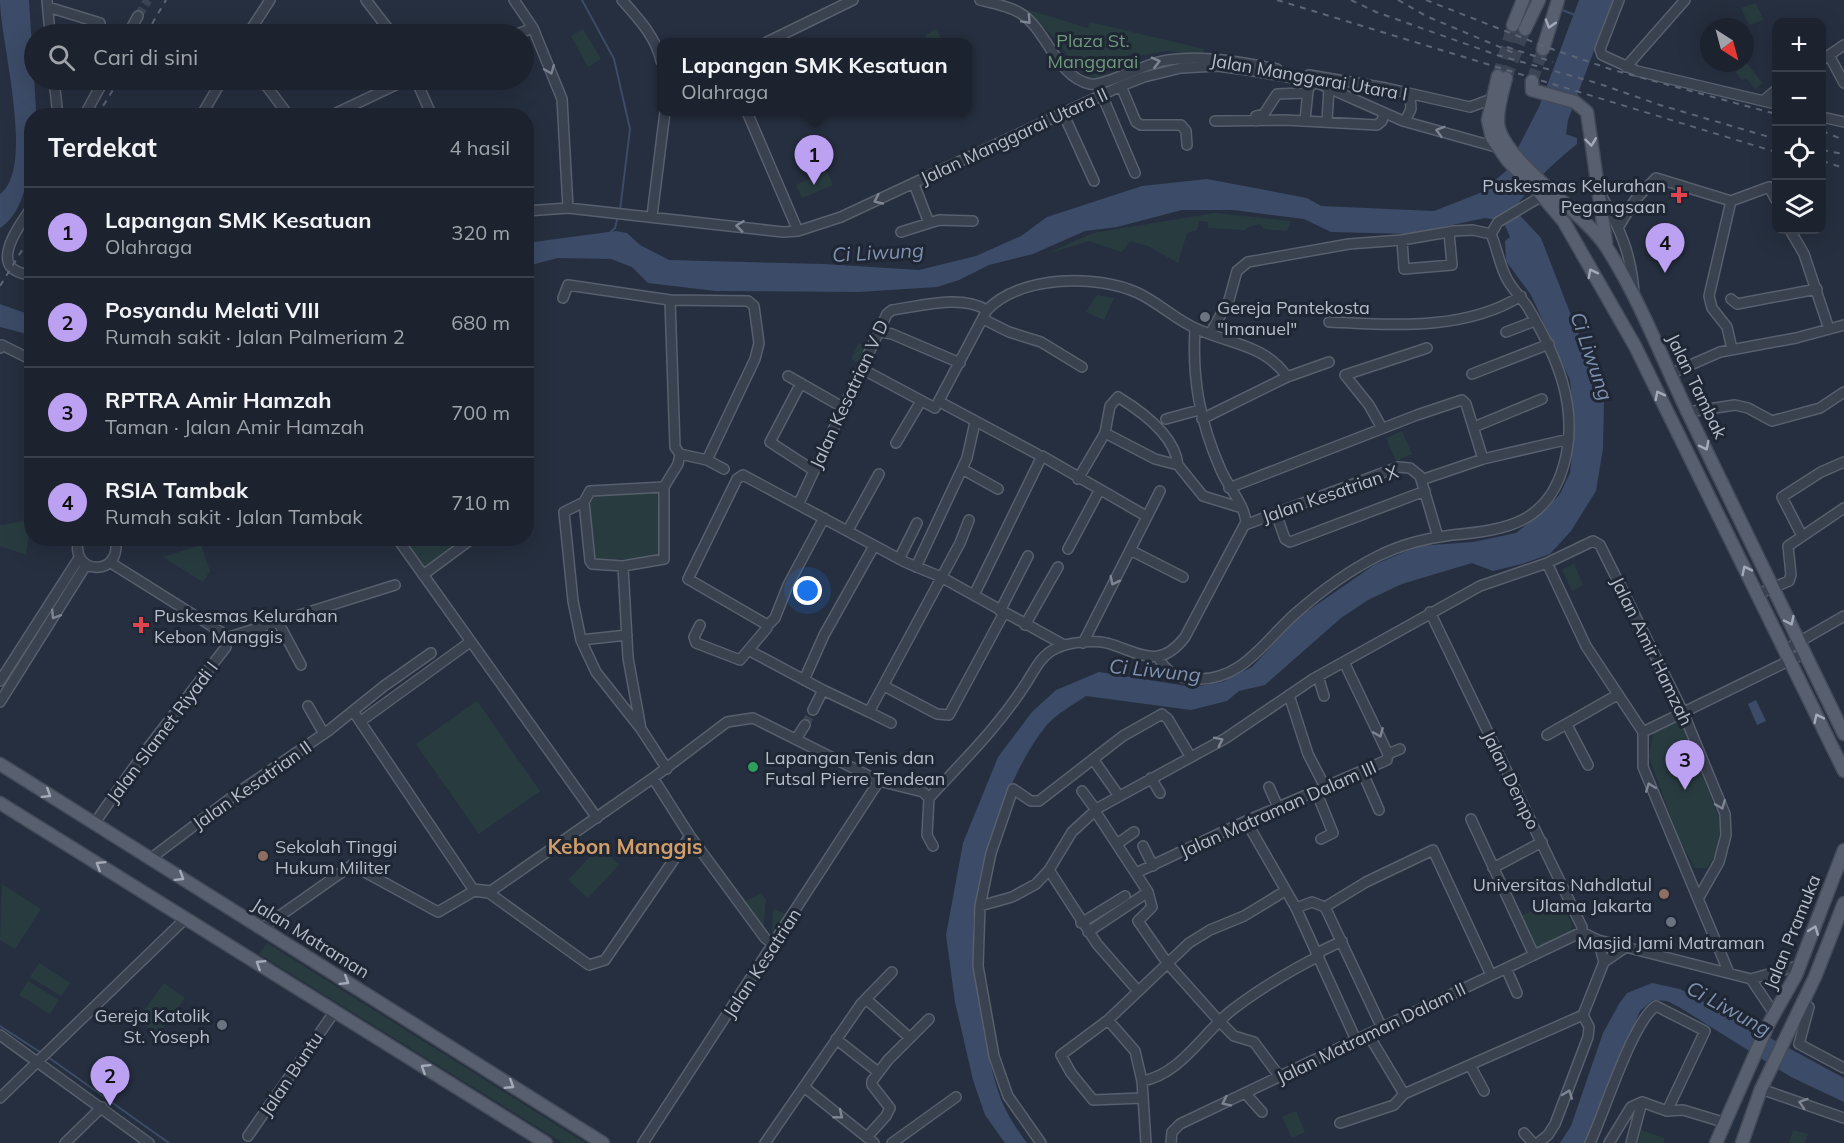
<!DOCTYPE html>
<html lang="id">
<meta charset="utf-8">
<style>
:root{--surface:#1c232f;--page:#292f3b;--text:#f1f3f6;--muted:#a0a4aa;--line:#3a404b;--accent:#bca0f2}
body{margin:0;font-family:Mulish,sans-serif;background:var(--page);color:var(--text)}
.controls{position:absolute;right:18px;top:18px;display:grid;overflow:hidden;border-radius:12px;box-shadow:0 6px 24px #0002}
.controls button{width:54px;height:54px;display:grid;place-items:center;padding:0;border:0;border-bottom:2px solid var(--line);background:var(--surface);color:var(--text);font:30px sans-serif}
.compass{position:absolute;left:1700px;top:18px;width:54px;height:54px;border-radius:50%;background:var(--surface);box-shadow:0 6px 24px #0002;rotate:144deg}
.you{position:absolute;left:808px;top:591px;width:21px;height:21px;margin:-15px;border:4px solid #fff;border-radius:50%;background:#1a73e8;box-shadow:0 0 0 9px #1a73e833}
.badge{display:grid;place-items:center;width:39px;height:39px;border-radius:50%;background:var(--accent);color:#111;font-size:20px;font-weight:700}
.pin{position:absolute;translate:-50% -50px;filter:drop-shadow(0 2px 3px #0008)}
.pin::after{content:'';position:absolute;top:32px;width:21px;height:18px;background:inherit;clip-path:polygon(0 0,100% 0,50% 100%)}
.popup{position:absolute;left:657px;top:38px;width:315px;height:78px;box-sizing:border-box;display:grid;place-content:center;border-radius:12px;background:var(--surface);filter:drop-shadow(0 2px 4px #0005);font-size:20px;white-space:nowrap;color:var(--muted)}
.popup b{font-size:22px;color:var(--text)}
.popup::after{content:'';position:absolute;left:50%;top:100%;margin-left:-12px;border:12px solid transparent;border-top-color:var(--surface)}
.list{margin:0;padding:0;list-style:none}
h2{display:flex;justify-content:space-between;align-items:center;height:78px;margin:0;padding:0 24px;font-size:26px}
h2 small{font-size:20px;font-weight:400;color:var(--muted)}
.list li{display:grid;grid-template-columns:39px 1fr auto;gap:18px;align-items:center;box-sizing:border-box;height:90px;padding:0 24px;border-top:2px solid var(--line)}
.list b{display:block;font-size:22px;white-space:nowrap}
.list p{margin:0;font-size:20px;white-space:nowrap;color:var(--muted)}
.list em{font-size:20px;font-style:normal;color:var(--muted)}
.icon{flex:none;width:33px;height:33px;fill:none;stroke:currentColor;stroke-width:2;stroke-linecap:round;stroke-linejoin:round}
.map{position:relative;flex:none;width:1844px;height:1143px;overflow:hidden}
.search{position:absolute;background:var(--surface);box-shadow:0 6px 24px #0002;left:24px;top:24px;width:510px;height:66px;display:flex;align-items:center;gap:15px;box-sizing:border-box;padding:0 21px;border-radius:33px;color:var(--muted);font-size:22px}
.panel{position:absolute;background:var(--surface);box-shadow:0 6px 24px #0002;left:24px;top:108px;width:510px;height:438px;border-radius:24px}
.map>svg:first-child{display:block}
.green{fill:#283c40}
.water{fill:#3c4b67}
.lines{fill:none;stroke-linecap:round;stroke-linejoin:round}
.stream{stroke:#3c4b67;stroke-width:2}
.minor-tunnel{stroke:#3c4454;stroke-width:9;stroke-dasharray:9 4.5;stroke-linecap:butt}
.major-tunnel{stroke:#3c4454;stroke-width:12;stroke-dasharray:12 6;stroke-linecap:butt}
.minor-casing{stroke:#585f6d;stroke-width:12}
.major-casing{stroke:#444a58;stroke-width:15}
.minor{stroke:#3a414f;stroke-width:9}
.major{stroke:#58606f;stroke-width:12}
.rail{stroke:#5c6576;stroke-width:2;stroke-dasharray:6 6;stroke-linecap:butt}
.oneway{stroke:#7f8593}
.oneway2{stroke:#a4aab8}
.health-dot{fill:#e0444e;stroke:#1f2634;stroke-width:2}
.worship-dot{fill:#6b7280;stroke:#1f2634;stroke-width:2}
.leisure-dot{fill:#2e9e5b;stroke:#1f2634;stroke-width:2}
.education-dot{fill:#8d6e63;stroke:#1f2634;stroke-width:2}
.labels{text-anchor:middle;dominant-baseline:central;stroke-width:6;stroke-linejoin:round;paint-order:stroke}
.park-label{font-size:18px;fill:#6f997b;stroke:#1f2634}
.street-label{font-size:18px;fill:#b7bdca;stroke:#1f2634}
.poi-label{font-size:18px;fill:#b7bdca;stroke:#1f2634;text-anchor:start}
.water-label{font-size:20px;font-style:italic;fill:#7f91b0;stroke:#1f2634}
.quarter-label{font-size:21px;font-weight:bold;fill:#d19e6a;stroke:#1f2634}
</style>
<div class="map">
<svg width="1844" height="1143" viewBox="0 0 1844 1143">
<rect width="100%" height="100%" fill="#262f3f"/>
<path class="green" d="M1755,3L1764,20L1749,25L1741,8Z
M1026,9L1087,28L1090,22L1204,49L1203,54L1166,51L1138,56L1136,52L1112,62L1104,77L1091,78L1080,71L1051,34Z
M583,29L601,59L588,67L571,36Z
M936,29L943,42H929L925,35Z
M1747,63L1762,83L1755,89L1746,78L1742,80L1736,72Z
M827,171L833,185L802,198L796,185Z
M1215,213L1291,221L1287,231L1264,229L1260,224L1250,226L1245,230L1208,228V222L1199,221L1197,230L1187,233L1178,263L1148,246L1130,241L1122,252L1089,241L1046,254L1093,233Z
M1097,295L1114,298L1104,320L1086,312Z
M859,343L870,348L862,364L851,359Z
M1402,431L1412,454L1396,461L1386,438Z
M657,490L661,557L592,561L588,494Z
M31,520L26,555L0,546V525Z
M421,539H469L425,571L409,547Z
M201,545L210,571L203,582L163,557Z
M1574,564L1583,585L1572,591L1562,570Z
M477,701L540,791L479,834L416,744Z
M1680,717L1721,823L1716,853L1707,868H1695L1679,839L1649,757L1654,727Z
M697,836L746,901L761,893L766,899L763,932L693,839Z
M600,846L619,865L588,898L568,880Z
M2,884L41,909L15,949L0,940Z
M1561,899L1572,925L1570,933L1534,948L1518,917Z
M773,909L786,914L772,933Z
M267,943L585,1143H563L259,954Z
M39,963L70,983L61,996L30,977Z
M28,981L59,1000L50,1014L19,995Z
M164,983L185,998L158,1035L137,1020Z
M1296,1111L1305,1132L1292,1138L1282,1117Z
M1641,1130L1664,1138V1143H1638Z
M1793,1130L1808,1134L1805,1143H1789Z"/>
<path class="water" d="M0,0H29L36,109L35,115L32,116C32,149 31,209 0,228V194C36,168 0,41 0,0Z
M1579,0H1613L1568,120L1566,134L1577,138V144C1553,163 1532,184 1514,209L1541,238L1604,400L1603,448L1596,491L1571,531L1550,554L1522,564L1493,571L1472,563L1402,584L1368,600L1341,618L1265,685L1239,691L1227,701L1191,710L1086,696C1073,705 1056,714 1046,726C1010,770 980,859 974,916C969,959 986,1064 1003,1104C1009,1118 1018,1131 1027,1143H1005L985,1115L973,1080L955,1002L946,935L963,843L998,757L1032,712L1056,690L1099,672L1193,687L1223,682L1252,667L1299,617L1374,565L1418,546L1473,542L1516,533L1546,509L1560,494L1570,473L1575,427L1570,380L1531,295L1506,261L1505,241L1510,237L1503,221L1485,218L1410,234L1331,232L1304,219L1233,210H1182L1117,227L1085,231L1033,254L989,265L959,280L937,287L859,292L715,291L648,283L632,267L611,259L558,258L527,266L526,243L616,231L627,233L640,245L669,260L824,264L919,270L976,256L1021,236L1047,217L1142,186L1207,179L1307,198L1321,206L1434,211L1480,193L1506,171L1539,107Z
M0,304L31,315V335L0,327Z
M1756,700L1766,721L1757,725L1748,704Z
M1652,983L1680,989L1844,1078V1102L1791,1077L1679,1007L1667,1001L1653,1000L1640,1011L1586,1143H1560L1571,1126L1603,1033L1619,1004L1627,993Z"/>
<g class="lines">
<path class="stream" d="M582,0L614,59L630,129L620,210
M1562,10L1575,15
M608,234L615,228L618,216
M0,1026L43,1054
M48,1057L169,1143"/>
<path class="minor-tunnel" d="M138,16L148,0
M805,725L813,710"/>
<path class="major-tunnel" d="M1498,76L1513,25
M1506,78L1525,29
M1532,81L1543,49"/>
<defs>
<path id="minor" d="M47,0L50,34
M366,0L392,34
M514,0L533,28L562,99L568,208
M622,0C638,18 656,37 661,61
M980,0C993,3 1009,6 1020,13C1047,29 1056,77 1090,84C1104,87 1147,62 1168,60C1204,55 1242,62 1277,69
M1619,0L1600,49L1602,55L1637,71L1776,104
M48,7L100,23
M128,34L138,16
M248,34L270,0
M517,34L533,28
M767,42L853,0
M1829,55L1844,83
M1822,60L1844,45
M1626,67L1685,0
M1309,75L1386,88L1470,107L1489,100L1492,96
M54,80L58,116
M262,80L289,116
M416,80L432,116
M1121,86L1136,122L1141,125H1181L1186,131L1187,145
M1102,95L1135,173
M1764,100L1776,90
M747,112L798,231
M1063,113L1094,181
M84,116L104,80
M201,116L222,80
M330,116L406,80
M1822,117L1844,122
M1305,120L1308,91
M1215,121L1285,120L1377,125L1382,121L1384,113
M1256,121V116L1264,114L1277,94L1304,93L1315,82
M1327,121L1329,88
M1405,121L1411,109L1410,94
M914,184L929,223
M1601,195C1620,228 1632,256 1634,294
M1731,201L1769,187L1776,200
M32,207C23,220 0,250 10,266C14,272 25,274 32,276
M526,211L568,208L783,232L798,231L841,217L1121,86L1144,77L1181,68L1217,66L1248,70L1315,82L1403,121L1496,147
M652,216L665,112
M1619,226L1635,200L1656,178L1731,201L1709,296L1712,308L1727,327L1732,349
M1790,230L1804,254L1829,329
M901,232L939,220L973,221
M1491,234L1498,222L1542,196
M1402,240L1404,269L1452,265L1449,232
M563,298L568,285L670,300
M1731,299L1737,304L1817,289
M526,304H527
M983,319L1009,332L1041,342L1082,367
M1329,322C1393,325 1465,331 1521,296
M881,332L892,334L960,363
M1506,332L1532,322
M1210,334L1229,300L1237,271L1248,262L1349,244L1402,240L1454,231L1473,230L1491,234
M0,348L2,345L32,360
M862,369L935,408L987,310C1021,275 1097,274 1138,293C1159,303 1176,320 1197,329C1230,344 1266,345 1287,377
M1472,374L1549,344
M1670,374L1720,352L1796,338L1844,325
M788,376L844,408
M801,383L770,442L813,470
M940,402L1037,454
M1688,412L1735,405L1748,408L1772,421L1820,408L1844,392
M1166,419L1199,410
M1202,419L1287,377L1329,362
M1474,427L1542,399
M1382,428L1369,405L1345,375L1427,348
M1105,433L1155,459L1178,465L1203,496L1242,508
M1105,433L1110,406L1118,397C1141,411 1175,436 1178,465
M896,443L921,401
M707,460L724,469
M962,469L998,489
M1078,479L1105,433
M1421,480L1483,459L1569,439
M664,487L590,491L584,502L564,512L573,601L581,640L596,672L641,729L667,769
M1229,488L1417,415L1462,400L1466,404L1483,459
M584,502L590,561L592,564L623,566
M799,503L887,314L892,310C921,306 960,294 987,310
M1276,513L1285,539L1290,542L1425,491
M1245,525L1398,467L1410,468L1420,476L1438,537
M848,530L879,474
M1802,536L1782,497L1821,472L1844,462
M79,538C68,576 124,578 115,538
M397,538L597,818
M1068,549L1099,491
M1130,550L1183,577
M899,559L917,523
M111,563L221,632L226,638
M1547,563L1586,646L1643,732
M916,567L967,458L975,422
M423,575L473,538
M1758,594L1789,581L1791,575L1788,546L1844,508
M974,595L1042,456L1146,516
M1000,611L1028,556
M1430,612L1582,927V932
M278,622L301,665
M700,625L694,637L696,643L740,660L767,628L764,623L688,579L737,479L743,475L905,562L941,577L1064,645
M1025,625L1058,567
M767,626L775,618L788,585L824,518
M226,638L395,585
M581,640L627,635
M1083,643L1160,491
M1785,650L1844,616
M750,651L823,690
M1158,657C1166,672 1178,679 1194,679C1242,682 1264,641 1296,613C1320,592 1350,570 1378,556C1400,545 1427,538 1452,535C1505,530 1548,524 1564,464C1580,407 1556,354 1527,306C1520,296 1511,288 1506,277C1499,263 1497,248 1491,234
M1318,676L1324,696
M804,680L824,635L874,546
M0,681L79,558
M884,686L937,714L949,715L1004,613
M1289,695L1308,754L1325,787
M0,702L86,565
M308,706L324,734
M813,710L823,690L869,712L960,543L969,520
M353,711L473,889L491,891L653,778
M869,712L891,723
M361,721L470,642
M1567,725L1588,765
M641,729L628,658L623,566L664,559V487L678,464L680,454L675,447L670,300L748,301L754,306L759,343L755,359L707,460L680,454
M1643,732V767L1729,973
M1643,732L1805,653
M1547,735L1617,695
M796,739L805,725
M1388,754L1400,749
M1093,759L1119,796
M1362,771L1379,810
M1151,778L1160,793
M1269,787L1278,807
M1082,791L1096,810
M1316,791L1333,833L1321,839
M929,798L927,835L933,846
M1095,811L1148,892L1152,907L1138,921L1168,964L1219,1021L1234,1036L1254,1042L1280,1077
M1471,819L1534,955
M1246,821L1296,908L1356,1040
M94,824L144,753L226,647V638
M1117,844L1134,832
M1143,846L1153,866
M150,859L240,791L328,731L384,686L431,653
M1493,868L1542,842
M1049,870L1097,944L1138,991
M1136,873L1246,821L1387,760L1388,754L1344,662
M980,906L1012,897L1036,884L1049,870L1072,832L1098,808L1226,738L1313,679L1480,586L1547,563L1593,541L1600,545L1683,712L1725,814L1726,835L1719,862L1698,899
M1325,907L1366,882L1433,850L1491,975
M1296,908L1312,902L1325,907L1382,1028
M1081,923L1125,896
M261,929L352,865L438,912L474,891L489,893L589,965L605,960L690,836
M1088,932L1148,892
M1582,932L1598,940L1751,979L1801,965
M1598,940L1604,962
M774,945L765,938L690,836L653,778L727,722L753,718L879,781L923,792L929,798C965,759 999,726 1027,682C1035,669 1042,654 1057,648C1070,642 1093,640 1107,643C1139,652 1159,671 1185,637L1246,522C1244,503 1227,486 1220,468C1200,422 1192,379 1195,329
M1317,953L1342,941
M1506,968L1517,993
M1751,979L1775,1015
M866,999L910,1038
M1802,1002L1809,1007L1799,1044L1844,1068
M1583,1015L1604,962L1626,947
M1108,1020L1135,1051L1142,1081
M1368,1034L1404,1094
M0,1035L149,1143
M836,1039L878,1072
M1470,1065L1484,1091
M804,1087L874,1143
M1761,1089L1844,1118
M1245,1093L1262,1112
M1404,1094L1583,1015
M0,1098L186,918
M1142,1098L1093,1100L1071,1073L1061,1055L1108,1020L1189,943L1210,930L1244,916L1285,891
M1340,1123L1394,1105L1404,1094
M1524,1133L1533,1143
M248,1136L335,1011
M867,1137L886,1116L890,1108L872,1085V1081L888,1060L929,1019
M65,1143L102,1107
M643,1143L879,781
M765,1143L861,1004L892,972
M892,1143L956,1097
M1041,1143L1008,1096L994,1056L978,966L980,906L991,853L1013,789L1031,801H1039L1123,736L1162,714L1168,719L1190,756
M1146,1143L1142,1081C1180,1075 1204,1032 1232,1010C1259,989 1288,972 1319,956
M1171,1143L1172,1132L1180,1124L1582,932
M1538,1143L1548,1135L1555,1124L1588,1037L1589,1027L1583,1015
M1590,1143C1604,1114 1632,1022 1656,1006L1705,1031L1667,1111
M1609,1143L1631,1107L1642,1102L1667,1111L1683,1110L1726,1123
M1631,1143L1642,1102"/>
<path id="major" d="M1513,25L1523,0
M1525,29L1539,0
M1543,49L1558,0
M1498,76L1488,120L1492,138L1508,161L1538,191L1564,222L1635,346L1844,771
M1506,78C1502,93 1497,108 1498,123C1501,160 1584,211 1607,248C1640,300 1662,359 1689,415C1741,521 1792,628 1844,734
M1532,81V90L1575,102L1587,112L1606,243
M0,764L603,1143
M0,803L546,1143
M1716,1143L1768,1025L1796,975L1844,850
M1742,1143L1761,1089L1815,977L1844,903"/>
</defs>
<use href="#minor" class="minor-casing"/>
<use href="#major" class="major-casing"/>
<use href="#minor" class="minor"/>
<use href="#major" class="major"/>
<path class="rail" d="M1277,0L1776,152
M1351,0L1376,12L1497,55L1597,83L1660,105L1776,139
M1398,0L1426,16L1514,53
M1426,0L1546,47L1613,70L1776,114
M146,34L166,0
M1507,47L1553,62
M97,116L119,80
M1822,131L1844,140
M1822,150L1844,154
M1822,161L1844,168
M0,286L32,234"/>
</g>
<defs><path id="oneway-chevron" d="M-2-3.5L2.5 0L-2 3.5" fill="none" stroke-width="1.6" stroke-linecap="round" stroke-linejoin="round" transform="scale(1.5)"/></defs>
<g class="oneway">
<use href="#oneway-chevron" transform="translate(1027 20) rotate(47)"/>
<use href="#oneway-chevron" transform="translate(1156 62) rotate(-14)"/>
<use href="#oneway-chevron" transform="translate(550 70) rotate(68)"/>
<use href="#oneway-chevron" transform="translate(1440 131) rotate(-164)"/>
<use href="#oneway-chevron" transform="translate(878 200) rotate(155)"/>
<use href="#oneway-chevron" transform="translate(740 226) rotate(-173)"/>
<use href="#oneway-chevron" transform="translate(1114 581) rotate(117)"/>
<use href="#oneway-chevron" transform="translate(55 615) rotate(122)"/>
<use href="#oneway-chevron" transform="translate(1379 733) rotate(67)"/>
<use href="#oneway-chevron" transform="translate(1219 741) rotate(-26)"/>
<use href="#oneway-chevron" transform="translate(1650 787) rotate(-111)"/>
<use href="#oneway-chevron" transform="translate(1721 805) rotate(68)"/>
<use href="#oneway-chevron" transform="translate(1568 1094) rotate(-69)"/>
<use href="#oneway-chevron" transform="translate(1226 1102) rotate(154)"/>
<use href="#oneway-chevron" transform="translate(1803 1103) rotate(-162)"/>
<use href="#oneway-chevron" transform="translate(839 1115) rotate(39)"/>
</g>
<g class="oneway2">
<use href="#oneway-chevron" transform="translate(1550 24) rotate(107)"/>
<use href="#oneway-chevron" transform="translate(1591 142) rotate(83)"/>
<use href="#oneway-chevron" transform="translate(1592 273) rotate(-117)"/>
<use href="#oneway-chevron" transform="translate(1659 395) rotate(-117)"/>
<use href="#oneway-chevron" transform="translate(1705 446) rotate(63)"/>
<use href="#oneway-chevron" transform="translate(1746 570) rotate(-116)"/>
<use href="#oneway-chevron" transform="translate(1790 621) rotate(65)"/>
<use href="#oneway-chevron" transform="translate(1818 718) rotate(-116)"/>
<use href="#oneway-chevron" transform="translate(47 794) rotate(32)"/>
<use href="#oneway-chevron" transform="translate(100 865) rotate(-148)"/>
<use href="#oneway-chevron" transform="translate(180 877) rotate(32)"/>
<use href="#oneway-chevron" transform="translate(1814 930) rotate(-69)"/>
<use href="#oneway-chevron" transform="translate(260 964) rotate(-148)"/>
<use href="#oneway-chevron" transform="translate(345 981) rotate(32)"/>
<use href="#oneway-chevron" transform="translate(425 1068) rotate(-148)"/>
<use href="#oneway-chevron" transform="translate(510 1085) rotate(32)"/>
</g>
<g class="health-dot">
<path d="M1676 186h6v6h6v6h-6v6h-6v-6h-6v-6h6z"/>
<path d="M138 616h6v6h6v6h-6v6h-6v-6h-6v-6h6z"/>
</g>
<g class="worship-dot">
<circle cx="1205" cy="317" r="6"/>
<circle cx="1671" cy="922" r="6"/>
<circle cx="222" cy="1025" r="6"/>
</g>
<circle class="leisure-dot" cx="753" cy="767" r="6"/>
<g class="education-dot">
<circle cx="263" cy="856" r="6"/>
<circle cx="1664" cy="894" r="6"/>
</g>
<g class="labels">
<g class="park-label">
<text x="1093" y="40">Plaza St.<tspan x="1093" dy="21">Manggarai</tspan></text>
</g>
<g class="street-label">
<text transform="translate(1309 77) rotate(10)">Jalan Manggarai Utara I</text>
<text transform="translate(1014 136) rotate(-25)">Jalan Manggarai Utara II</text>
<text transform="translate(1697 386) rotate(64)">Jalan Tambak</text>
<text transform="translate(849 394) rotate(-65)">Jalan Kesatrian V D</text>
<text transform="translate(1330 494) rotate(-19)">Jalan Kesatrian X</text>
<text transform="translate(1652 651) rotate(64)">Jalan Amir Hamzah</text>
<text transform="translate(162 732) rotate(-53)">Jalan Slamet Riyadi I</text>
<text transform="translate(1511 780) rotate(64)">Jalan Dempo</text>
<text transform="translate(252 785) rotate(-35)">Jalan Kesatrian II</text>
<text transform="translate(1278 809) rotate(-24)">Jalan Matraman Dalam III</text>
<text transform="translate(1792 932) rotate(-68)">Jalan Pramuka</text>
<text transform="translate(311 938) rotate(32)">Jalan Matraman</text>
<text transform="translate(762 963) rotate(-57)">Jalan Kesatrian</text>
<text transform="translate(1371 1033) rotate(-26)">Jalan Matraman Dalam II</text>
<text transform="translate(291 1074) rotate(-56)">Jalan Buntu</text>
</g>
<g class="poi-label">
<text x="1666" y="185" text-anchor="end">Puskesmas Kelurahan<tspan x="1666" dy="21">Pegangsaan</tspan></text>
<text x="1217" y="307">Gereja Pantekosta<tspan x="1217" dy="21">"Imanuel"</tspan></text>
<text x="154" y="615">Puskesmas Kelurahan<tspan x="154" dy="21">Kebon Manggis</tspan></text>
<text x="765" y="757">Lapangan Tenis dan<tspan x="765" dy="21">Futsal Pierre Tendean</tspan></text>
<text x="275" y="846">Sekolah Tinggi<tspan x="275" dy="21">Hukum Militer</tspan></text>
<text x="1652" y="884" text-anchor="end">Universitas Nahdlatul<tspan x="1652" dy="21">Ulama Jakarta</tspan></text>
<text x="1671" y="942" text-anchor="middle">Masjid Jami Matraman</text>
<text x="210" y="1015" text-anchor="end">Gereja Katolik<tspan x="210" dy="21">St. Yoseph</tspan></text>
</g>
<g class="water-label">
<text transform="translate(878 252) rotate(-3)">Ci Liwung</text>
<text transform="translate(1592 356) rotate(71)">Ci Liwung</text>
<text transform="translate(1155 670) rotate(6)">Ci Liwung</text>
<text transform="translate(1729 1008) rotate(29)">Ci Liwung</text>
</g>
<g class="quarter-label">
<text x="625" y="846">Kebon Manggis</text>
</g>
</g>
</svg>
<div class="controls">
<button>+</button>
<button>−</button>
<button><svg class="icon" aria-label="locate" viewBox="0 0 24 24"><circle cx="12" cy="12" r="6"/><path d="M12 2v4M12 18v4M2 12h4M18 12h4"/></svg></button>
<button><svg class="icon" aria-label="layers" viewBox="0 0 24 24"><path d="M12 4l9 5-9 5-9-5zM3 14l9 5 9-5"/></svg></button>
</div>
<svg class="compass" viewBox="-18 -18 36 36"><path d="M0-13l5 13h-10z" fill="#e53935"/><path d="M0 13l5-13h-10z" fill="#a0a4aa"/></svg>
<div class="you"></div>
<div class="pin badge" style="left:814px;top:185px">1</div>
<div class="popup"><b>Lapangan SMK Kesatuan</b>Olahraga</div>
<div class="pin badge" style="left:110px;top:1106px">2</div>
<div class="pin badge" style="left:1685px;top:790px">3</div>
<div class="pin badge" style="left:1665px;top:273px">4</div>
<div class="search"><svg class="icon" aria-label="search" viewBox="0 0 24 24"><circle cx="10" cy="10" r="6"/><path d="M15 15l6 6"/></svg>Cari di sini</div>
<section class="panel">
<h2>Terdekat<small>4 hasil</small></h2>
<ul class="list">
<li><span class="badge">1</span><div><b>Lapangan SMK Kesatuan</b><p>Olahraga</p></div><em>320 m</em></li>
<li><span class="badge">2</span><div><b>Posyandu Melati VIII</b><p>Rumah sakit · Jalan Palmeriam 2</p></div><em>680 m</em></li>
<li><span class="badge">3</span><div><b>RPTRA Amir Hamzah</b><p>Taman · Jalan Amir Hamzah</p></div><em>700 m</em></li>
<li><span class="badge">4</span><div><b>RSIA Tambak</b><p>Rumah sakit · Jalan Tambak</p></div><em>710 m</em></li>
</ul>
</section>
</div>
